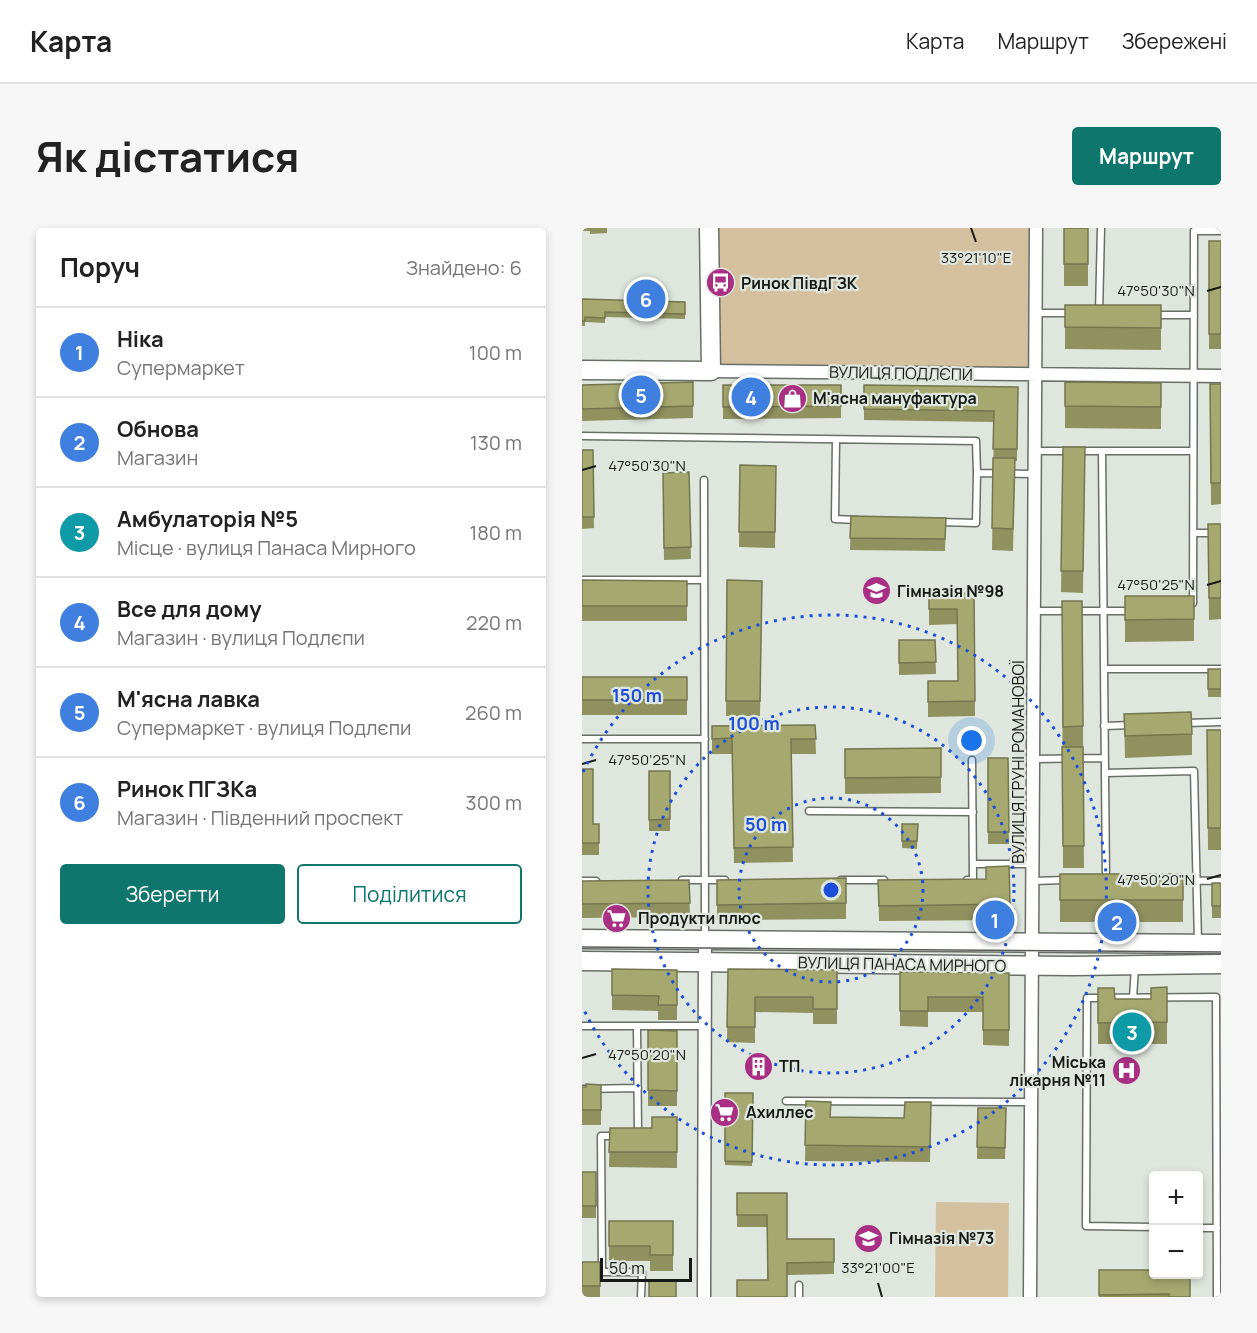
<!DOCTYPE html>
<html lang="uk">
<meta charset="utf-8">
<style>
:root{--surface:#fff;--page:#f6f6f6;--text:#222;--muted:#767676;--line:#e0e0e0;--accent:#0f766e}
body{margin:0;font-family:Manrope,sans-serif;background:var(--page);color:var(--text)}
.controls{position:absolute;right:18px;bottom:18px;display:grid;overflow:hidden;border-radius:6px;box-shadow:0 3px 9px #0003}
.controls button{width:54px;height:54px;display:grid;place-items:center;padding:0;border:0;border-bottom:2px solid var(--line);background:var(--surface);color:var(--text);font:30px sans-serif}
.scale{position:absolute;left:18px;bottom:15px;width:92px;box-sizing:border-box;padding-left:6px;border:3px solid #171916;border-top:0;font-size:16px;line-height:21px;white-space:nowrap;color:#171916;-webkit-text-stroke:4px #dee6dd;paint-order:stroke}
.you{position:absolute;left:390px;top:513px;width:21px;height:21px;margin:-15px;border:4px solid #fff;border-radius:50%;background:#1a73e8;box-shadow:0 0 0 9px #1a73e833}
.badge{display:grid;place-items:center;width:39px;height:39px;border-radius:50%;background:var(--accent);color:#fff;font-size:20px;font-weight:700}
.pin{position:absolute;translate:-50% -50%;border:3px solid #fff;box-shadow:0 2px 6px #0006}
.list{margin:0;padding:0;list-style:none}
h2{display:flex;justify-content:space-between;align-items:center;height:78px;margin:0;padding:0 24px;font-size:26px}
h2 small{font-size:20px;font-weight:400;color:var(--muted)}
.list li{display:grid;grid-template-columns:39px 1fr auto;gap:18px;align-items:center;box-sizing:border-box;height:90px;padding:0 24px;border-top:2px solid var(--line)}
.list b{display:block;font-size:22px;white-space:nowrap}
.list p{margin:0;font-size:20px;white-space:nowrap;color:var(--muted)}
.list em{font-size:20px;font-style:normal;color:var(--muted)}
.actions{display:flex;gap:12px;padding:18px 24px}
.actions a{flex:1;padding:14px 0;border:2px solid var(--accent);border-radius:6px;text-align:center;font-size:21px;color:var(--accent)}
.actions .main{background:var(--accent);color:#fff}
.map{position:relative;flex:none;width:639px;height:1069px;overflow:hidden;border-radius:6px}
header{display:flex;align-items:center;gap:36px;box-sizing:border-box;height:84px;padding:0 30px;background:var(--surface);border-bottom:2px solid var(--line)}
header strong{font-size:28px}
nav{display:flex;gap:33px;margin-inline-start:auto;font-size:21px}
.intro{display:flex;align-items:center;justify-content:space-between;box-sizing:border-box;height:144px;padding:0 36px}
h1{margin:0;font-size:42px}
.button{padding:15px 27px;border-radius:6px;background:var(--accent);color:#fff;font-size:21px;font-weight:700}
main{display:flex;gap:36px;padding:0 36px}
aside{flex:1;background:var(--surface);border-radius:6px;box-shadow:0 3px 9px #0003}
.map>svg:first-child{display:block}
.green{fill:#d4bf9e}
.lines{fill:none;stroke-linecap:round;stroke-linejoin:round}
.lane-casing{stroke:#676f67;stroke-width:9}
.street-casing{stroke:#676f67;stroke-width:15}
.secondary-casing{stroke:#676f67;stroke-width:21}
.lane{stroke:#fff;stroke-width:6}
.street{stroke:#fff;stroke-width:12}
.secondary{stroke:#fff;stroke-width:18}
.tram{stroke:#585c57;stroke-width:1.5}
.wall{fill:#8f915f}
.building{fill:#a6a96f;stroke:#74764e;stroke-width:1.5}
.ticks{fill:none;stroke:#171916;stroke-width:2}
.ring{fill:none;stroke:#1d4ed8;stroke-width:3;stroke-dasharray:3 6}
.labels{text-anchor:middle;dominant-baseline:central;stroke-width:4.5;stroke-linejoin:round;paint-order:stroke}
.poi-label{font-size:16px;font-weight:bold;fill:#171916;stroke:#dee6dd;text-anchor:start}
.street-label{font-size:16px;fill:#171916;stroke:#dee6dd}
.ticks-label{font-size:15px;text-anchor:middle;fill:#171916;stroke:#dee6dd;stroke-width:4.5;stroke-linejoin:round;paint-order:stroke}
.centre{fill:#1d4ed8;stroke:#dee6dd;stroke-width:3}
.ring-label{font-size:18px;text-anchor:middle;font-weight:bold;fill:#1d4ed8;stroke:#dee6dd;stroke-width:4.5;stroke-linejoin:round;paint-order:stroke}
</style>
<header>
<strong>Карта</strong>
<nav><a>Карта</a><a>Маршрут</a><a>Збережені</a></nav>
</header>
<div class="intro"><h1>Як дістатися</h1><a class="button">Маршрут</a></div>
<main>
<aside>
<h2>Поруч<small>Знайдено: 6</small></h2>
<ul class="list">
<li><span class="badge" style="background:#3f7fe0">1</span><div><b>Ніка</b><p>Супермаркет</p></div><em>100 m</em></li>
<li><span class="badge" style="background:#3f7fe0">2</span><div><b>Обнова</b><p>Магазин</p></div><em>130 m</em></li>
<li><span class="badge" style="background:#0f9aa8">3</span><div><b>Амбулаторія №5</b><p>Місце · вулиця Панаса Мирного</p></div><em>180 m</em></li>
<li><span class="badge" style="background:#3f7fe0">4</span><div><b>Все для дому</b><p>Магазин · вулиця Подлєпи</p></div><em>220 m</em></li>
<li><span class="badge" style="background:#3f7fe0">5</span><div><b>М'ясна лавка</b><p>Супермаркет · вулиця Подлєпи</p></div><em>260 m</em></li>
<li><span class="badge" style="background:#3f7fe0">6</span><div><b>Ринок ПГЗКа</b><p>Магазин · Південний проспект</p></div><em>300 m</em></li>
</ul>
<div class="actions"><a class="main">Зберегти</a><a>Поділитися</a></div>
</aside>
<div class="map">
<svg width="639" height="1069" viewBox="0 0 639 1069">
<rect width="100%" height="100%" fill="#dee6dd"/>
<path class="green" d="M127,0H454V147L129,143Z
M354,974L427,975L426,1069H353Z"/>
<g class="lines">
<defs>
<path id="lane" d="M454,85H490
M517,85L519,0
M572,87H612
M0,208L394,213L395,245L454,246
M254,212L253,291L275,292
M454,223H611
M520,223L524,652
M122,252L123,710
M357,294L394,295L395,245
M611,305H639
M0,352H122
M611,375L612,3H639
M453,383H549
M522,441H639
M604,495L639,494
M522,498L549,497
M0,511H123
M452,531L523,530
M523,545L612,543L616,715
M227,583L391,584
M391,636H450
M100,652H143
M259,652H302
M385,652H391L390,532
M593,652L639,653
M0,653H14
M451,653L484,652
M551,770L553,739
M0,798H123
M55,798L56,906
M0,861L56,860
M204,873L449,874
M572,999L504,998L505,770L634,769L635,1069
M616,1000H635
M0,1044H60L59,1069
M20,1044L19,908H33
M217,1069V1057"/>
<path id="street" d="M129,143L639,148
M122,1069L123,712
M448,1069L454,0"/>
<path id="secondary" d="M0,142L129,143L127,0
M0,711L639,716
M0,733L492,738L639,736"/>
</defs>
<use href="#lane" class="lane-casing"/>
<use href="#street" class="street-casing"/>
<use href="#secondary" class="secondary-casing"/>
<use href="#lane" class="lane"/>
<use href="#street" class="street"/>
<use href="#secondary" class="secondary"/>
<path class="tram" d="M0,719L639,724"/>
</g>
<path class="wall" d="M0,0H25V5L8,6V3H0Z
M482,0H506V58H482Z
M627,13H639V121H627Z
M0,71L103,74V91L23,89V95L3,94V98H0Z
M483,77H579V122L483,121Z
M111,154V190L0,193V157Z
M483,154L579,155V201L483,200Z
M628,156H639V276L629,277Z
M141,157H259V190L141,191Z
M282,157L436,159L435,233H433L431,323L410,322L412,194L282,192Z
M481,219H503L501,365L479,364Z
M0,222H11L12,300L0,301Z
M158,237L194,238L193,320L157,319Z
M107,244L109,331L82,332L81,245Z
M269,288L364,290L363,323L268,322Z
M626,296H639V391L627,392Z
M0,352L105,353V393H0Z
M145,352L180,353L178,488H144Z
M392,365L393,488L346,489V453H376L375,396L347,397V366Z
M543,368H612V413L543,414Z
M480,373L501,498L502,640H481Z
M317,412H353L354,446L317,447Z
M626,441H639V469H626Z
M0,449H105V487H0Z
M542,486L610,506V527L543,530Z
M233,497L234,526H209L211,634L152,635L150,526H130V498Z
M625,502H639V622H626Z
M359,520V565L263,566V521Z
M406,530H426L427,616H406Z
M0,541L11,596H17V627H0Z
M67,543H88V603H67Z
M320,596H336L335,621L320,620Z
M427,638L428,692L297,693L296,652L404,651Z
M478,646H601V694H478Z
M264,650V691L135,692V652Z
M107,652L108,689L0,690V653Z
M630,655H639V690H630Z
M30,741L95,742V792H76V783L30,782Z
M146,741L255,742V796H231V785L173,784V815L145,814Z
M318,744L427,745V818L401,817V784H346V799L318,798Z
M585,759V816H516V760L533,771H569Z
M66,802L95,803V878H66Z
M170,826H182V846H171Z
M19,857V897H0V859H4Z
M143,865H171L170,938L143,937Z
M224,873L249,889L322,890L349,874L348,934L223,933Z
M396,880H424L423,931H395Z
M95,889V940L27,939L28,900H70Z
M0,944H14V990H0Z
M155,965H205V1011H252V1046L205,1047L185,1052V999H155Z
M27,993H91V1043H68V1033H27Z
M0,1034H18V1069H0Z
M517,1042L608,1069H517Z"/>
<path class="building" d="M482,0H506V36H482Z
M627,13H639V106H627Z
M0,71L103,74V86L23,84V90L3,89V93H0Z
M483,77H579V100L483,99Z
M111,154V178L0,181V157Z
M483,154L579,155V179L483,178Z
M628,156H639V255H629Z
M141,157H259V178L141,179Z
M282,157L436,159L435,221H411L412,183L282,181Z
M481,219H503L501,343H479Z
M0,222H11L12,289H0Z
M411,230H433L431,301L410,300Z
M158,237L194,238L193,304H157Z
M107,244L109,319L82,320L81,245Z
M269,288L364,290L363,311L268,310Z
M626,296H639V370H627Z
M0,352L105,353V378H0Z
M145,352L180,353L178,473H144Z
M392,365L393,473L346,474V453H376L375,381H347V366Z
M543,368H612V391L543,392Z
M480,373H500L501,498L481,499Z
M317,412H353L354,434L317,435Z
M626,441H639V461H626Z
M0,449H105V472H0Z
M609,484L610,506L543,508L542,486Z
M233,497L234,511H209L211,619L152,620L150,510L130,511V498Z
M625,502H639V600H626Z
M480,519H501L502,618H481Z
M359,520V549L263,550V521Z
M406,530H426L427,604H406Z
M0,541H11V596H17V615H0Z
M67,543H88V591L67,592Z
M320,596H336L335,613H320Z
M427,638L428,676L297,678L296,652L404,651V639Z
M478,646H601V672H478Z
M264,650V675L135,677V652Z
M107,652L108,675L0,676V653Z
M630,655H639V678H630Z
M30,741L95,742V777H76L77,768L30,767Z
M146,741L255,742V781H231V769H173V799H145Z
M318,744L427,745V802H401V769H346V783H318Z
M585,759V794L516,795V760H532L533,771H569V760Z
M66,802L95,803V863L66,862Z
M170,826H182V842H171Z
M4,856L19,857V882H0V859H4Z
M143,865H171L170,934L143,933Z
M224,873L249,874L248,889L322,890L323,874H349L348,919L223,917Z
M396,880H424L423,920L395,919Z
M70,889H95V924H27L28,900H70Z
M0,944H14V978H0Z
M155,965H205V1011H252V1034L205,1035V1069H155V1052H186L185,987H155Z
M27,993H91V1027H68V1018H27Z
M0,1034H18V1058H0Z
M517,1042H572V1047H608V1069H587V1066L517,1067Z
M67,1053H94V1069H67Z"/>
<path class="ticks" d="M389,0L394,14M625,63L639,59M0,242L14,238M625,357L639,353M0,536L14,532M625,651L639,647M0,830L14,826M296,1055L300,1069"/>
<g class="ring">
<circle cx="249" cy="662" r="92"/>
<circle cx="249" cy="662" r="183"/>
<path d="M1 544A275 275 0 1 1 1 780"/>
</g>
<defs>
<symbol id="bus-disc" viewBox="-11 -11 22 22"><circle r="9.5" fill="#a82f84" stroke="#dee6dd"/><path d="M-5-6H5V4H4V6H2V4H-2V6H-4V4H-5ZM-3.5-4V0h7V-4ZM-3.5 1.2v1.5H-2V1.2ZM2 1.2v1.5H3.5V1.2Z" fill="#fff"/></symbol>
<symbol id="shop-disc" viewBox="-11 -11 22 22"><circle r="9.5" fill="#a82f84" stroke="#dee6dd"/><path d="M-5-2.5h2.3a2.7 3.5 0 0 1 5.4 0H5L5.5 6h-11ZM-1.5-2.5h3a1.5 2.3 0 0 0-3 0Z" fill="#fff"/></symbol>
<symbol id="school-disc" viewBox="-11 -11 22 22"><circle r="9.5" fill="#a82f84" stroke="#dee6dd"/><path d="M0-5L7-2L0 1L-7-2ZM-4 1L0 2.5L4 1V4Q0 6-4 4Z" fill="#fff"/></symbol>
<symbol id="supermarket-disc" viewBox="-11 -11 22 22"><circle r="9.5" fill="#a82f84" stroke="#dee6dd"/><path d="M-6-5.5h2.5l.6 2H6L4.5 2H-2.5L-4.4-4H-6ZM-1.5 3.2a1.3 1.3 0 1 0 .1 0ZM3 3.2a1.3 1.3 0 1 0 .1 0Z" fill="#fff"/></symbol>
<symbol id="building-disc" viewBox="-11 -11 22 22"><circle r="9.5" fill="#a82f84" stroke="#dee6dd"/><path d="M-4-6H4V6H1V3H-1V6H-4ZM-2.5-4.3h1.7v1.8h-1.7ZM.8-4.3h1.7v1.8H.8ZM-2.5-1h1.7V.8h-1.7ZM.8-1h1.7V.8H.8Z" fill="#fff"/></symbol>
<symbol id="hospital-disc" viewBox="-11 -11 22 22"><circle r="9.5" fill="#a82f84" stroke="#dee6dd"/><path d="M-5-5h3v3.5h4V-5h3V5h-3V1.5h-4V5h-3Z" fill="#fff"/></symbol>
</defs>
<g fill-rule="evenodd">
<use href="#bus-disc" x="122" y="38" width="33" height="33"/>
<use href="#shop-disc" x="194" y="154" width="33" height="33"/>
<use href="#school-disc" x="278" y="346" width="33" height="33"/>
<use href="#supermarket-disc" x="18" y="674" width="33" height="33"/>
<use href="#building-disc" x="160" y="822" width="33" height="33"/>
<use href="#hospital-disc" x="528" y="826" width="33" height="33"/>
<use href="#supermarket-disc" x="126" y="868" width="33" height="33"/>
<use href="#school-disc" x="270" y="994" width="33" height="33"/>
</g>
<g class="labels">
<g class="poi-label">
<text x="159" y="55">Ринок ПівдГЗК</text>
<text x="231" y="170">М'ясна мануфактура</text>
<text x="315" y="363">Гімназія №98</text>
<text x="56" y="690">Продукти плюс</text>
<text x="524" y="834" text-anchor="end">Міська<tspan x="524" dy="18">лікарня №11</tspan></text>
<text x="197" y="838">ТП</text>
<text x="164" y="884">Ахиллес</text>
<text x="307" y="1010">Гімназія №73</text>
</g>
<g class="street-label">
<text transform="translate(319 145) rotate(1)">ВУЛИЦЯ ПОДЛЄПИ</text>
<text transform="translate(436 534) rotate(-90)">ВУЛИЦЯ ГРУНІ РОМАНОВОЇ</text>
<text transform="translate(320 736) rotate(1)">ВУЛИЦЯ ПАНАСА МИРНОГО</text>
</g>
</g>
<g class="ticks-label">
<text x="394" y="35">33°21'10"E</text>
<text x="574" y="68">47°50'30"N</text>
<text x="65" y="243">47°50'30"N</text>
<text x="574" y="362">47°50'25"N</text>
<text x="65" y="537">47°50'25"N</text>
<text x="574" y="657">47°50'20"N</text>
<text x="65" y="832">47°50'20"N</text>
<text x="296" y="1045">33°21'00"E</text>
</g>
<circle cx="249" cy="662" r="9" class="centre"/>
<g class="ring-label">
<text x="55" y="474">150 m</text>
<text x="172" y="502">100 m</text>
<text x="184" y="603">50 m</text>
</g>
</svg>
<div class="controls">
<button>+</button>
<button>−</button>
</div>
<div class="scale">50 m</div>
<div class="you"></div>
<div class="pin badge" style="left:413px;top:692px;background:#3f7fe0">1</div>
<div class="pin badge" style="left:535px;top:694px;background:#3f7fe0">2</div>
<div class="pin badge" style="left:550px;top:804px;background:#0f9aa8">3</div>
<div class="pin badge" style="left:169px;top:169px;background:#3f7fe0">4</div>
<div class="pin badge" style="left:59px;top:167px;background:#3f7fe0">5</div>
<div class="pin badge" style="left:64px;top:71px;background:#3f7fe0">6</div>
</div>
</main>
